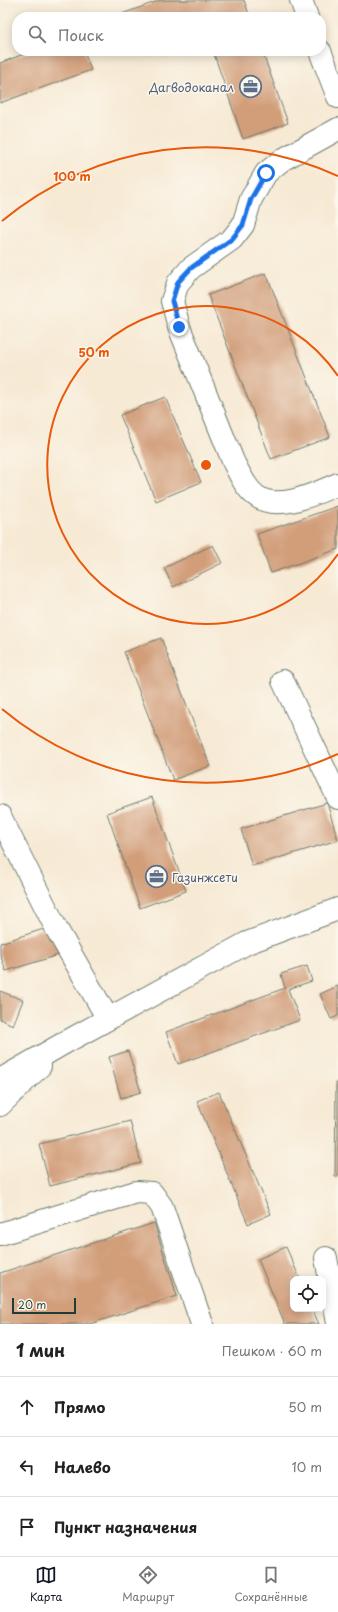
<!DOCTYPE html>
<html lang="ru">
<meta charset="utf-8">
<style>
:root{--surface:#fff;--page:#f2f2f2;--text:#222;--muted:#767676;--line:#e0e0e0;--accent:#111827}
body{margin:0;font-family:"Playpen Sans",sans-serif;background:var(--page);color:var(--text)}
.controls{position:absolute;right:12px;bottom:12px;display:grid;overflow:hidden;border-radius:8px;box-shadow:0 2px 10px #0003}
.controls button{width:36px;height:36px;display:grid;place-items:center;padding:0;border:0;border-bottom:1px solid var(--line);background:var(--surface);color:var(--text);font:20px sans-serif}
.scale{position:absolute;left:12px;bottom:10px;width:64px;box-sizing:border-box;padding-left:4px;border:2px solid #1f3d34;border-top:0;font-size:11px;line-height:14px;white-space:nowrap;color:#1f3d34;-webkit-text-stroke:3px #fbf7ec;paint-order:stroke}
.stop{position:absolute;width:12px;height:12px;margin:-9px;border:3px solid #1a73e8;border-radius:50%;background:#fff}
.stop.end{background:#1a73e8;border-color:#fff;box-shadow:0 1px 4px #0008}
.list{margin:0;padding:0;list-style:none}
h2{display:flex;justify-content:space-between;align-items:center;height:52px;margin:0;padding:0 16px;font-size:17px}
h2 small{font-size:13px;font-weight:400;color:var(--muted)}
.list li{display:grid;grid-template-columns:26px 1fr auto;gap:12px;align-items:center;box-sizing:border-box;height:60px;padding:0 16px;border-top:1px solid var(--line)}
.list b{display:block;font-size:15px;white-space:nowrap}
.list em{font-size:13px;font-style:normal;color:var(--muted)}
.icon{flex:none;width:22px;height:22px;fill:none;stroke:currentColor;stroke-width:2;stroke-linecap:round;stroke-linejoin:round}
.map{position:relative;flex:none;width:338px;height:1324px;overflow:hidden}
.search{position:absolute;background:var(--surface);box-shadow:0 2px 10px #0003;left:12px;right:12px;top:12px;height:44px;display:flex;align-items:center;gap:10px;box-sizing:border-box;padding:0 14px;border-radius:16px;color:var(--muted);font-size:15px}
.sheet{height:232px;background:var(--surface)}
nav{display:flex;justify-content:space-around;align-items:center;box-sizing:border-box;height:56px;border-top:1px solid var(--line);background:var(--surface);font-size:11px;color:var(--muted)}
nav a{display:grid;justify-items:center;gap:2px}
nav .on{color:var(--accent)}
.map>svg:first-child{display:block}
.building{fill:#d29e7a}
.lines{fill:none;stroke-linecap:round;stroke-linejoin:round}
.minor-casing{stroke:#6b7a6c;stroke-width:24}
.minor{stroke:#fff;stroke-width:22}
.route{stroke:#1a73e8;stroke-width:5}
.ring{fill:none;stroke:#e8590c;stroke-width:2}
.labels{text-anchor:middle;dominant-baseline:central;stroke-width:3;stroke-linejoin:round;paint-order:stroke}
.service-label{font-size:12px;fill:#4e5e75;stroke:#fbf7ec;text-anchor:end}
.centre{fill:#e8590c;stroke:#fbf7ec;stroke-width:2}
.ring-label{font-size:12px;text-anchor:middle;font-weight:bold;fill:#e8590c;stroke:#fbf7ec;stroke-width:3;stroke-linejoin:round;paint-order:stroke}
</style>
<div class="map">
<svg width="338" height="1324" viewBox="0 0 338 1324">
<rect width="100%" height="100%" fill="#fbf7ec"/>
<filter id="ink" filterUnits="userSpaceOnUse"><feTurbulence type="fractalNoise" baseFrequency=".025" numOctaves="2"/><feDisplacementMap in="SourceGraphic" scale="8" xChannelSelector="R" yChannelSelector="G"/><feConvolveMatrix kernelMatrix="1 2 1 2 8 2 1 2 1" color-interpolation-filters="sRGB"/></filter>
<filter id="wash" filterUnits="userSpaceOnUse"><feTurbulence type="fractalNoise" baseFrequency=".012" numOctaves="4" result="noise"/><feDisplacementMap in="SourceGraphic" scale="16" xChannelSelector="R" yChannelSelector="G"/><feGaussianBlur stdDeviation="0.9" result="paint"/><feColorMatrix in="noise" values="0 0 0 0 0 0 0 0 0 0 0 0 0 0 0 0 0 1.4 0 .05"/><feComposite in="paint" operator="in"/></filter>
<g filter="url(#wash)">
<rect width="100%" height="100%" fill="#f7ead5"/>
<g id="blocks">
<path class="building" d="M161,0H244L250,17H120L119,15Z
M32,51H84L91,70L0,103V63Z
M213,51H262L288,123L243,139Z
M266,273L330,437L271,459L208,295Z
M165,397L201,482L156,501L120,415Z
M338,506V549L271,573L257,534Z
M213,545L222,563L173,587L164,568Z
M161,638L210,766L173,780L124,652Z
M152,797L186,891L140,908L107,813Z
M327,803L338,840L252,866L241,829Z
M53,926L62,954L6,971L0,954V943Z
M307,966L312,981L288,989L300,1020L178,1064L166,1032L285,988L281,974Z
M338,986V1016L331,1019L320,994Z
M0,991L23,1000L13,1025L0,1019Z
M128,1051L141,1092L121,1098L109,1057Z
M336,1083H338V1177H335Z
M219,1092L271,1214L248,1224L197,1101Z
M130,1121L141,1163L50,1186L39,1144Z
M154,1223L177,1296L90,1324H0V1273Z
M286,1247L300,1279H293V1309H312L319,1324H285L258,1259Z"/>
</g>
</g>
<g filter="url(#ink)">
<use href="#blocks" fill-opacity="0" stroke="#6b7a6c" stroke-width="1"/>
<g class="lines">
<defs>
<path id="minor" d="M301,0L307,17
M320,51L338,97
M338,129L282,160L266,173L251,199L243,225L232,239L191,268L178,283L172,301L179,327L233,461C239,473 245,487 255,495C276,513 317,493 338,484
M283,681L338,798
M0,816L56,928L108,1019
M0,1080L66,1042L247,943L338,909
M0,1105L40,1066
M0,1234L136,1192L152,1193L162,1207L202,1324
M326,1258L338,1323"/>
</defs>
<use href="#minor" class="minor-casing"/>
<use href="#minor" class="minor"/>
</g>
</g>
<g class="lines" filter="url(#ink)">
<path class="route" d="M179,327L172,301L178,282L191,268L232,239L243,225L251,199L266,173"/>
</g>
<g class="ring">
<path d="M338 554A159 159 0 1 1 338 376"/>
<path d="M338 754A318 318 0 0 1 2 709M2 221A318 318 0 0 1 338 176"/>
</g>
<defs>
<symbol id="office-ring" viewBox="-11 -11 22 22"><circle r="9.5" fill="#fbf7ec" stroke="#5c6f8a" stroke-width="1.5"/><path d="M-6-3h4V-5.5h4V-3h4V5H-6ZM-1-4.5V-3h2v-1.5ZM-6 0V1H6V0Z" fill="#5c6f8a"/></symbol>
</defs>
<g fill-rule="evenodd">
<use href="#office-ring" x="238" y="74" width="25" height="25"/>
<use href="#office-ring" x="144" y="864" width="25" height="25"/>
</g>
<g class="labels">
<g class="service-label">
<text x="234" y="87">Дагводоканал</text>
<text x="172" y="877" text-anchor="start">Газинжсети</text>
</g>
</g>
<circle cx="206" cy="465" r="6" class="centre"/>
<g class="ring-label">
<text x="72" y="181">100 m</text>
<text x="94" y="357">50 m</text>
</g>
</svg>
<div class="controls">
<button><svg class="icon" aria-label="locate" viewBox="0 0 24 24"><circle cx="12" cy="12" r="6"/><path d="M12 2v4M12 18v4M2 12h4M18 12h4"/></svg></button>
</div>
<div class="scale">20 m</div>
<div class="stop" style="left:266px;top:173px"></div>
<div class="stop end" style="left:179px;top:327px"></div>
<div class="search"><svg class="icon" aria-label="search" viewBox="0 0 24 24"><circle cx="10" cy="10" r="6"/><path d="M15 15l6 6"/></svg>Поиск</div>
</div>
<section class="sheet">
<h2>1 мин<small>Пешком · 60 m</small></h2>
<ul class="list">
<li><svg class="icon" aria-label="ahead" viewBox="0 0 24 24"><path d="M12 20V5M6 11l6-6 6 6"/></svg><div><b>Прямо</b></div><em>50 m</em></li>
<li><svg class="icon" aria-label="left" viewBox="0 0 24 24"><path d="M17 20v-9H6M10 6l-5 5 5 5"/></svg><div><b>Налево</b></div><em>10 m</em></li>
<li><svg class="icon" aria-label="arrive" viewBox="0 0 24 24"><path d="M6 21V4h12l-3 4 3 4H6"/></svg><div><b>Пункт назначения</b></div></li>
</ul>
</section>
<nav>
<a class="on"><svg class="icon" aria-label="map" viewBox="0 0 24 24"><path d="M3 6l6-2 6 2 6-2v14l-6 2-6-2-6 2zM9 4v14M15 6v14"/></svg>Карта</a>
<a><svg class="icon" aria-label="directions" viewBox="0 0 24 24"><path d="M12 3l9 9-9 9-9-9zM9 14v-3h6M13 9l2 2-2 2"/></svg>Маршрут</a>
<a><svg class="icon" aria-label="saved" viewBox="0 0 24 24"><path d="M7 4h10v16l-5-4-5 4z"/></svg>Сохранённые</a>
</nav>
